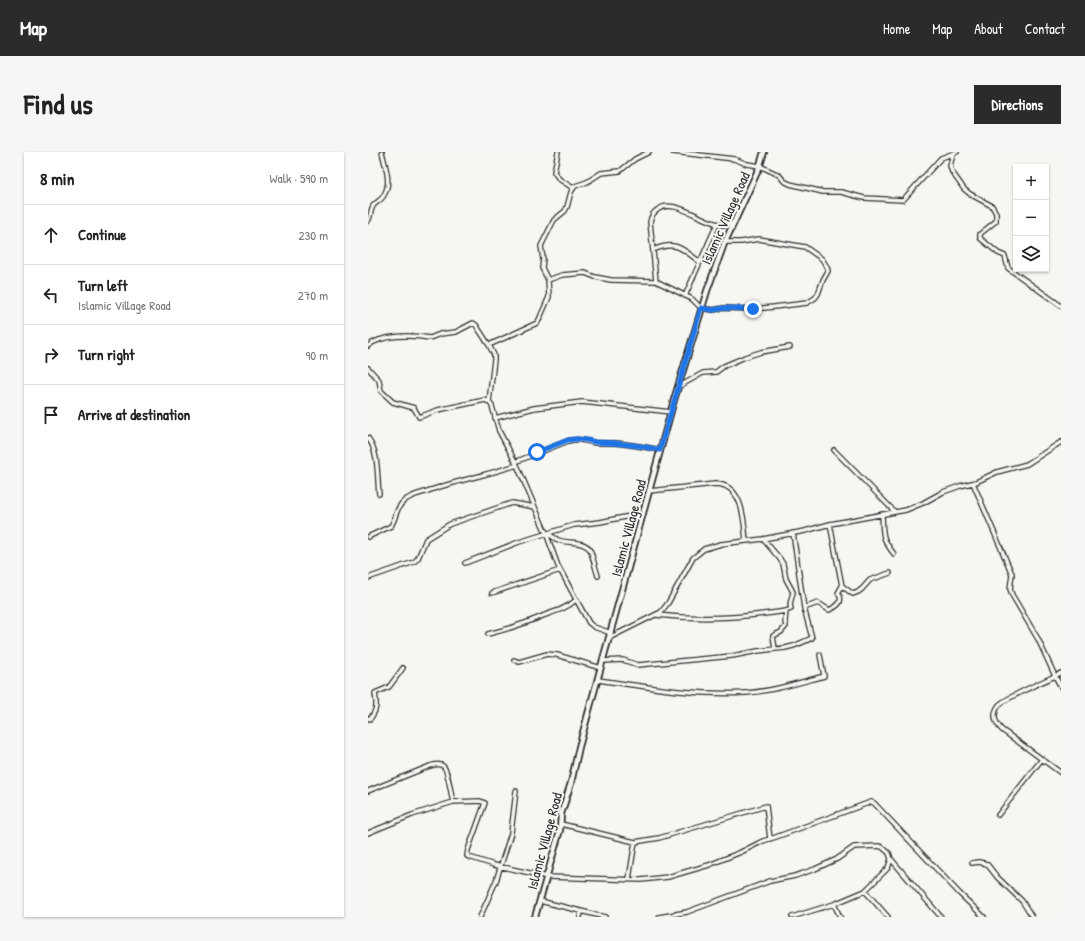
<!DOCTYPE html>
<meta charset="utf-8">
<style>
:root{--surface:#fff;--page:#f6f6f6;--text:#222;--muted:#767676;--line:#e0e0e0;--accent:#2b2b2b}
body{margin:0;font-family:"Patrick Hand",sans-serif;background:var(--page);color:var(--text)}
.controls{position:absolute;right:12px;top:12px;display:grid;overflow:hidden;border-radius:0px;box-shadow:0 1px 3px #0004}
.controls button{width:36px;height:36px;display:grid;place-items:center;padding:0;border:0;border-bottom:1px solid var(--line);background:var(--surface);color:var(--text);font:20px sans-serif}
.stop{position:absolute;width:12px;height:12px;margin:-9px;border:3px solid #1a73e8;border-radius:50%;background:#fff}
.stop.end{background:#1a73e8;border-color:#fff;box-shadow:0 1px 4px #0008}
.list{margin:0;padding:0;list-style:none}
h2{display:flex;justify-content:space-between;align-items:center;height:52px;margin:0;padding:0 16px;font-size:17px}
h2 small{font-size:13px;font-weight:400;color:var(--muted)}
.list li{display:grid;grid-template-columns:26px 1fr auto;gap:12px;align-items:center;box-sizing:border-box;height:60px;padding:0 16px;border-top:1px solid var(--line)}
.list b{display:block;font-size:15px;white-space:nowrap}
.list p{margin:0;font-size:13px;white-space:nowrap;color:var(--muted)}
.list em{font-size:13px;font-style:normal;color:var(--muted)}
.icon{flex:none;width:22px;height:22px;fill:none;stroke:currentColor;stroke-width:2;stroke-linecap:round;stroke-linejoin:round}
.map{position:relative;flex:none;width:693px;height:765px;overflow:hidden;border-radius:0px}
header{display:flex;align-items:center;gap:24px;box-sizing:border-box;height:56px;padding:0 20px;background:var(--accent);color:#fff}
header strong{font-size:19px}
nav{display:flex;gap:22px;margin-inline-start:auto;font-size:14px}
.intro{display:flex;align-items:center;justify-content:space-between;box-sizing:border-box;height:96px;padding:0 24px}
h1{margin:0;font-size:28px}
.button{padding:10px 18px;border-radius:0px;background:var(--accent);color:#fff;font-size:14px;font-weight:700}
main{display:flex;gap:24px;padding:0 24px}
aside{flex:1;background:var(--surface);border-radius:0px;box-shadow:0 1px 3px #0004}
.map>svg:first-child{display:block}
.lines{fill:none;stroke-linecap:round;stroke-linejoin:round}
.minor-casing{stroke:#2b2b2b;stroke-width:6}
.tertiary-casing{stroke:#2b2b2b;stroke-width:8}
.minor{stroke:#f6f6f2;stroke-width:3.5}
.tertiary{stroke:#f6f6f2;stroke-width:4.5}
.route{stroke:#1a73e8;stroke-width:5}
.labels{text-anchor:middle;dominant-baseline:central;stroke-width:4;stroke-linejoin:round;paint-order:stroke}
.street-label{font-size:14px;fill:#2b2b2b;stroke:#f6f6f2}
</style>
<header>
<strong>Map</strong>
<nav><a>Home</a><a>Map</a><a>About</a><a>Contact</a></nav>
</header>
<div class="intro"><h1>Find us</h1><a class="button">Directions</a></div>
<main>
<aside>
<h2>8 min<small>Walk · 590 m</small></h2>
<ul class="list">
<li><svg class="icon" aria-label="ahead" viewBox="0 0 24 24"><path d="M12 20V5M6 11l6-6 6 6"/></svg><div><b>Continue</b></div><em>230 m</em></li>
<li><svg class="icon" aria-label="left" viewBox="0 0 24 24"><path d="M17 20v-9H6M10 6l-5 5 5 5"/></svg><div><b>Turn left</b><p>Islamic Village Road</p></div><em>270 m</em></li>
<li><svg class="icon" aria-label="right" viewBox="0 0 24 24"><path d="M7 20v-9h11M14 6l5 5-5 5"/></svg><div><b>Turn right</b></div><em>90 m</em></li>
<li><svg class="icon" aria-label="arrive" viewBox="0 0 24 24"><path d="M6 21V4h12l-3 4 3 4H6"/></svg><div><b>Arrive at destination</b></div></li>
</ul>
</aside>
<div class="map">
<svg width="693" height="765" viewBox="0 0 693 765">
<rect width="100%" height="100%" fill="#f6f6f2"/>
<filter id="ink" filterUnits="userSpaceOnUse"><feTurbulence type="fractalNoise" baseFrequency=".025" numOctaves="2"/><feDisplacementMap in="SourceGraphic" scale="8" xChannelSelector="R" yChannelSelector="G"/><feConvolveMatrix kernelMatrix="1 2 1 2 8 2 1 2 1" color-interpolation-filters="sRGB"/></filter>
<g filter="url(#ink)">
<g class="lines">
<defs>
<path id="minor" d="M190,0L186,20L191,27L205,36
M305,0L366,7L379,12L392,14L411,23L416,29L422,32L455,40H473L496,46L535,48L573,6L589,0
M585,2L582,14L584,20L596,37L602,42L624,54L628,61V69L612,82V86L630,101L637,104L640,116L693,154
M0,69C3,65 2,59 5,54C8,50 14,48 16,43C24,30 17,14 14,0
M285,98C309,88 314,97 332,110
M180,128L194,123L217,121L227,125L243,128L288,129L324,147L333,156L345,158L356,156L385,157L406,155L439,151L447,146L450,142L455,128L460,119L459,115L454,107L437,95L391,87L373,90H357
M288,129L282,70C283,65 284,62 288,59C305,43 335,72 356,73C359,73 362,72 365,71
M317,144L349,72
M0,194C14,182 44,183 62,186L72,182L88,180L105,171L108,173L121,193
M0,216L11,228L13,239L25,250L46,256L51,265L70,258L117,248L121,250L124,254L131,279L149,313L178,381L190,414L221,471L226,475L243,481
M310,235L335,221L348,220L356,214L377,205L393,200L422,195
M121,250L126,208V203L121,193L169,171L171,168L181,145L180,128L174,116L175,107L173,94L186,68L197,59L199,55L203,40L207,34L219,30L233,21L252,19L267,7L281,0
M127,266L166,256L214,250L303,260
M0,286C11,300 9,324 11,342
M466,298L527,360
M147,310L200,289C213,286 215,289 227,291C233,291 240,291 246,291C262,292 277,295 292,298
M605,331L644,422L642,437L644,443L670,487L687,524L693,521
M281,339L347,332C375,332 376,368 378,389
M514,362C515,383 513,385 526,402
M179,381C182,383 186,386 190,388C201,392 214,388 222,397L230,424
M425,381L436,456L450,451L461,458C468,455 477,450 470,441L474,434L462,372
M0,385L23,374C28,366 28,356 35,350C41,344 50,342 57,340C87,329 119,323 149,313
M97,411L151,390L206,373L232,370L262,364H274
M0,426L46,410L50,406L58,387L82,372L144,351L167,355
M474,434L485,442L490,440L494,437L502,428L522,421
M124,441L192,418
M288,463C332,468 374,466 418,459
M120,482C140,477 159,471 177,463C189,459 199,456 208,448
M241,486L293,460L300,451L325,406L336,397L353,392L395,387L437,379L462,372L538,358L555,351L575,340L592,334L608,330L629,320L659,312L693,290
M407,497C421,497 431,492 444,486L436,456
M146,508L151,510L179,502L189,503L233,516
M235,509L255,508L270,513L364,504L390,499L407,497L405,484L413,480L418,474L417,470L418,459L423,457L422,452L425,440L418,427L415,412L412,407L395,387
M230,528C279,535 328,544 378,541C405,539 430,531 456,524L452,503
M693,535L687,524C676,529 638,546 631,553C624,562 627,571 634,578L693,621
M0,566L2,567C9,558 9,552 7,541L21,535L35,516
M0,639L62,614C66,613 71,611 75,614C80,617 83,643 85,650L112,649L117,651L100,698L99,704L101,705L126,713L180,725L273,728L300,725L341,713L373,700L395,689L408,685L503,650L506,651L592,742L616,765
M630,663L674,607
M193,672L267,690L291,686L398,654L402,687
M0,681L44,663L85,650
M523,707L573,765
M604,711L611,710L619,712L629,725L654,749L664,765
M261,727L267,690
M497,739L520,765
M172,749L237,765
M112,765L128,729L143,681L148,639
M212,765L213,759
M291,765L319,760L402,729L427,724L447,717L469,707L486,695L510,694L514,695L521,701L523,707L520,716L497,739L466,752
M424,765L466,752L472,765"/>
<path id="tertiary" d="M167,765L192,678L193,662L203,631L211,595L306,248L339,139L356,92L391,16L396,0"/>
</defs>
<use href="#minor" class="minor-casing"/>
<use href="#tertiary" class="tertiary-casing"/>
<use href="#minor" class="minor"/>
<use href="#tertiary" class="tertiary"/>
</g>
</g>
<g class="lines" filter="url(#ink)">
<path class="route" d="M169,300L200,288L208,287L218,288L227,290L246,291L272,294L292,298L333,156L345,158L356,156L385,157"/>
</g>
<g class="labels">
<g class="street-label">
<text transform="translate(357 66) rotate(-66)">Islamic Village Road</text>
<text transform="translate(260 376) rotate(-75)">Islamic Village Road</text>
<text transform="translate(176 689) rotate(-75)">Islamic Village Road</text>
</g>
</g>
</svg>
<div class="controls">
<button>+</button>
<button>−</button>
<button><svg class="icon" aria-label="layers" viewBox="0 0 24 24"><path d="M12 4l9 5-9 5-9-5zM3 14l9 5 9-5"/></svg></button>
</div>
<div class="stop" style="left:169px;top:300px"></div>
<div class="stop end" style="left:385px;top:157px"></div>
</div>
</main>
